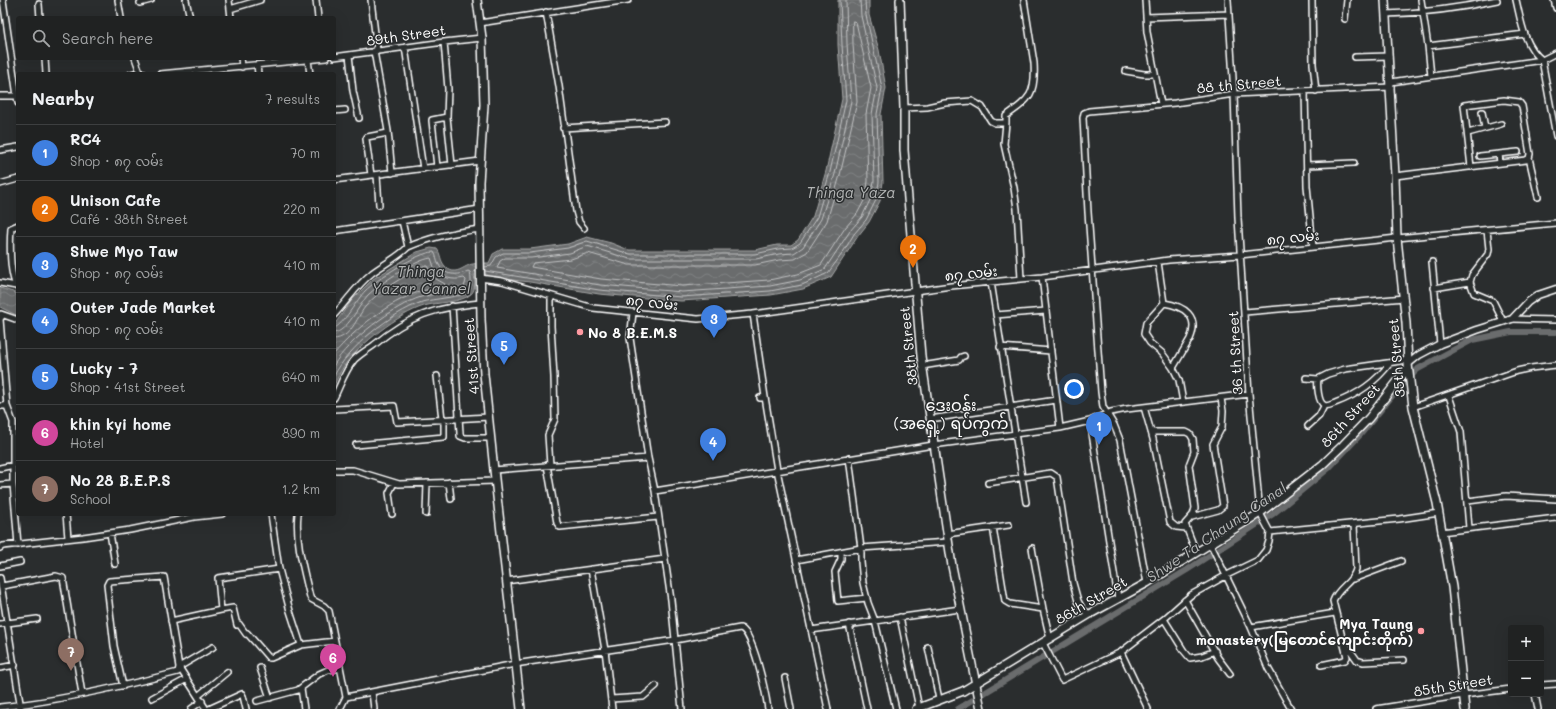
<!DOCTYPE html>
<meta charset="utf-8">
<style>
:root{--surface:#202222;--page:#2d2f2f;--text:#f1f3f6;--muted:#a2a4a5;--line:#3d3f40;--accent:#ff9aa2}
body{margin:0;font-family:Mali,"Noto Sans Myanmar",sans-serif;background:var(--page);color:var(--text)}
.controls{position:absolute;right:12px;bottom:12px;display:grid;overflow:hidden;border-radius:4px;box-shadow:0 4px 16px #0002}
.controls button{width:36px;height:36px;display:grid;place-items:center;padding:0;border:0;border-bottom:1px solid var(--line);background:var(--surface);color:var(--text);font:20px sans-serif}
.you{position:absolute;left:1074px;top:389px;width:14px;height:14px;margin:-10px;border:3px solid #fff;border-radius:50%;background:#1a73e8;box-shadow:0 0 0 6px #1a73e833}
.badge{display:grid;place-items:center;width:26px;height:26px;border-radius:50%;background:var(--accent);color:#fff;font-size:13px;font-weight:700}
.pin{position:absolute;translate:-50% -33px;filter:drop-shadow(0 1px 2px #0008)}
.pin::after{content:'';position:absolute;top:21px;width:14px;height:12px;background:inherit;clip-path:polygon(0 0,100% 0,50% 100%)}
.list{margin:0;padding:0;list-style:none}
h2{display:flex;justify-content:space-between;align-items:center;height:52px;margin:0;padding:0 16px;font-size:17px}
h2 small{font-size:13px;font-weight:400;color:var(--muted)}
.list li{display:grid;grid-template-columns:26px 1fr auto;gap:12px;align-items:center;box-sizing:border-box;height:56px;padding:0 16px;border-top:1px solid var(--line)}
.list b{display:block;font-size:15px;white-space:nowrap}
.list p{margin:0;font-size:13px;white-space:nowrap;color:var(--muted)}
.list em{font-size:13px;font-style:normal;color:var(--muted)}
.icon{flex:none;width:22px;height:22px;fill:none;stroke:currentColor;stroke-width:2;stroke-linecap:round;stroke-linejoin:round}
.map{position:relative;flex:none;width:1556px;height:709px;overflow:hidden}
.search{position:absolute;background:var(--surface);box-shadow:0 4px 16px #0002;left:16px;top:16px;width:320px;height:44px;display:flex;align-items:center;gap:10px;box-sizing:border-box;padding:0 14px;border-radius:4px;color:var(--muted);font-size:15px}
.panel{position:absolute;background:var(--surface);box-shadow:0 4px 16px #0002;left:16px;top:72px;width:320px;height:444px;border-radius:4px}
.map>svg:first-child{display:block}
.water{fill:url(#water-waves);stroke:#a6a7a7}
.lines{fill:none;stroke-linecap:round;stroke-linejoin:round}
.shore{stroke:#c3c4c5;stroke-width:1}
.canal{stroke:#6a6c6d;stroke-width:6}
.minor-casing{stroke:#fff;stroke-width:8}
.tertiary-casing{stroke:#fff;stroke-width:9}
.secondary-casing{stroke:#fff;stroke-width:10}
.minor{stroke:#2a2d2e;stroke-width:5}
.tertiary{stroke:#2a2d2e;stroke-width:6}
.secondary{stroke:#2a2d2e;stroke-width:7}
.poi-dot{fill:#ff9aa2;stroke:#2a2d2e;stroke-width:1.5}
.labels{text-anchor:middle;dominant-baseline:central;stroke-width:3;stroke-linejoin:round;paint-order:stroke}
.street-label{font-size:14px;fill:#fff;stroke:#2a2d2e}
.poi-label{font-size:14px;font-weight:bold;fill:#fff;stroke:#2a2d2e;text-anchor:start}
.water-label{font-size:15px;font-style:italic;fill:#b4b6b6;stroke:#2a2d2e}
.quarter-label{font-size:16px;fill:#fff;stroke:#2a2d2e}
</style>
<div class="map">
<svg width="1556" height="709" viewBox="0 0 1556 709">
<defs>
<pattern id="water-waves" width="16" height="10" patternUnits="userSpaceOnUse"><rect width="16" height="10" fill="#6a6c6d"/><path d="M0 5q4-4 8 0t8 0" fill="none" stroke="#808283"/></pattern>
</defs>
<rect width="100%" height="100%" fill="#2a2d2e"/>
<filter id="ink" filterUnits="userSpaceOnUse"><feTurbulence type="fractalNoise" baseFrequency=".025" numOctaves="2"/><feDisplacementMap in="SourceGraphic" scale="8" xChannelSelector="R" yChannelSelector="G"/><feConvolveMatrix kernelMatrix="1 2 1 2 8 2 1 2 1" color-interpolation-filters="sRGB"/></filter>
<g filter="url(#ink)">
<path class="water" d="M838,0H869V15L879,50L886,88L881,114L883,182L880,201L869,222L858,236L831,277L803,289L771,295L681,301L599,294L530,282L487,277L474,271C474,277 477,289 471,294C462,303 436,302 424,306C398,314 360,344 344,366C340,372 337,379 334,385V325L352,300L373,279L417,252L431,248L437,249C441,254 440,261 445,266C455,278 464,265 473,264C478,263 484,263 489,263L493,254L502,249H530L568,244L587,237L611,243L629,250H755L777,245H791L798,240L813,216L826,171L842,99L838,45Z
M0,288L13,292L18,295V316L0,307Z"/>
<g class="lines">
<path class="shore" d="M846,0L847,44L851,101L835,174L821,219L803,247L794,253L779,254L756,259H630L587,246L570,253L531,258H505L500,261L497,268L600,285L682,292L770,286L800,280L825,269L850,231L862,217L871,198L874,181L872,114L877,88L861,16L860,0
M853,21L856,22L871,88L866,114L868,181L866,197L857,214L845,228L821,265L798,274L769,280L682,286L601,279L531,267L533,263L571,259L588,253L629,265H755L779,260L795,259L807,252L827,221L840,175L857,102L853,44Z
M485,267L491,266L496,257L503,253H530L568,248L587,241L630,254H755L778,249L792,248L800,243L817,217L830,172L846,100L842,45L840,0
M485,271L599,290L681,297L770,291L802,285L828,273L842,254L854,234L866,220L876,200L879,182L877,114L882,88L866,15L865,0
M334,328C342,327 358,298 365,291C377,279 418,252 434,252C437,256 436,261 439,265C444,276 458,276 468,271L470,272C471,277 472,286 469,291C464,297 431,299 422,302C391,313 348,347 334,376
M334,333C347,332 359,305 368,295C379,284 415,260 431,258C432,261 433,264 434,267C441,278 452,281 464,278L466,280L464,288C450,292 435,293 421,297C395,305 347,341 334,365
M334,339C351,338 356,319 365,307C380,289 402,278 423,266H427L436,279L445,284L444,287C436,288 427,289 419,292C388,302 355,329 334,354"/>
<path class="canal" d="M958,709L1187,570L1273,514L1329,468L1360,435L1397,390L1418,369L1472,340L1511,332H1556"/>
<defs>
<path id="minor" d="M3,0L18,103
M118,0L121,18
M186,0L190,18
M229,0L231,18
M316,0L318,18
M371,0L377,50
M1145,0L1147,32L1161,104
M1228,0L1234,94L1238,218L1249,394L1260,513L1270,532L1399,519L1439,513
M1312,0L1313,64L1316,91
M1421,0L1428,46L1525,34
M1516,0C1521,21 1524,46 1542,60L1556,136
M1554,0L1556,8
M140,3L151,0
M39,4L40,18
M230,9L260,0
M546,12L559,86L576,211L579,222L584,228
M1386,14C1424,13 1461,8 1497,0
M1146,17L1229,14
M1345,19L1347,0
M480,23L628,0
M444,42L448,89L447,117L452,165
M1428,46L1431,76
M405,47L423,169
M374,51L388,131L392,173
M349,55L353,91L359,118
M334,57L444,42L482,38
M1355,57L1389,56
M45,58L46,74
M135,58L140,72
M241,58L242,67
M308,60L310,74
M257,65L258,74
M1126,71L1144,74H1155
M131,74L140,72L144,74
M160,74L326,58
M1391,82L1542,60L1556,53
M1305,91L1307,186L1313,247
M0,96H17
M904,108L927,107L945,103L972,101L982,107L991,121L995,123H1006V116C1030,99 1036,94 1034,63L1024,0
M334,111L345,110
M1482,112L1485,128
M1006,123L1004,144L1014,188L1017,209L1021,279
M563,128L665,122
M1468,133L1501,124
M0,150L18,147
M1480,156L1499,154
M1529,158L1538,197
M1500,163L1499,154L1518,152
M1307,165L1354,163
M437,167L432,121V120L447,117
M371,175L366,139L367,137L388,133
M377,175L379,205
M1395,176L1526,160L1529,158L1530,154L1522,106L1519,102L1504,100L1464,105L1471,167
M334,180L480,161
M0,184L18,179
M402,221L408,247C431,237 455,232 480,229
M18,225L11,228C10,241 9,278 18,288
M1487,230L1489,249L1488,254L1472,275L1470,282L1474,293L1493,301L1503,321
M334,231L480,209
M1158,262L1164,303L1146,323L1144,334L1150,343L1162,353L1173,368L1179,380L1183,402
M1432,262L1440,344
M1042,277L1060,428
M480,278L502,281L593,308L698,319L753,314L951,286L1042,277L1169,260L1240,255L1397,238L1556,223
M991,282L1026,502
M0,283L16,286
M1434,288L1470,282
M1164,303C1184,306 1200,316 1190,339L1173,368
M452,306L460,433V436L465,438H491
M1245,312L1404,298
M633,313L630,338L648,458
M1,314L18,320
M753,314L765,397L760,398
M3,315L0,319L7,406L13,422V484L18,545
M334,315C347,301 357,285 372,273C384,264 397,258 408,247
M996,315L1046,311
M1512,319L1556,320
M1000,347L1051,351
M922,366L959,360L961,357L964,356
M437,376L442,419
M1306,378L1318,379L1328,374L1345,369L1408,360
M1318,379C1317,385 1318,402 1324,405C1327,407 1332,404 1335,403C1357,395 1376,382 1390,363
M1449,396L1461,432L1469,528
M765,397L777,470L828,709
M334,398C340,386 345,370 354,360C360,354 367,350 374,345C410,315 434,308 480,303
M0,406H7
M1144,407L1153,439L1170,522L1176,527L1186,528
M1413,407L1517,371L1531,368L1556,365
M334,409L394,406L397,422L489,417
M930,419L1056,400
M1090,421L1118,598
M1308,426L1319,416L1324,406
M1151,432H1186L1190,434L1193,439L1194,452L1189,465L1195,508L1193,515L1185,524L1196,552
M356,445L444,437V419
M849,458L861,548L948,542
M547,465L557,523L560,527L658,517
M550,465L548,435L555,419L554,377L551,326V296
M0,468L14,465
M334,470H353L399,484L495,481
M494,470L648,458L655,491L671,600L682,709
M449,482L451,499
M988,483L1044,474L1051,473L1057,477L1073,583L1078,601L1083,610L1090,614
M0,485L13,484
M655,491L933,445L1060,428L1090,421L1111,412L1127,409L1249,394
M1468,501L1506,496L1556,499
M66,514L68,538
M271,514L279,569L290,611L301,645L335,641
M298,514C295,541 304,571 310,597L311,599L324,606L329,611L346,697
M392,514L389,493L394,483
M426,514L427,483
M1192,517L1218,510L1223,506L1213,444L1222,427L1223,411L1221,398
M993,527L1005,601L1010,604L1043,609
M1441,532L1556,518
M110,533L115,564
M947,534L1009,525
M1210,543L1251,627L1268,668L1291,709
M0,548L3,546L83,537L130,530L194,517L222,514
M1032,548L1043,609L1050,639
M841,552V559L835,572L838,601L867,598
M796,560L861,548V562L863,583L868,603L875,621L896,709
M0,566L20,562
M279,569L218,578L221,610L233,608L237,625L239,624L246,634L247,633L269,658H271L301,645
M591,569L605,650L612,709
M0,578L21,709
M1353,579L1401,561
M506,581L665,559
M1147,583L1120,440L1114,425L1103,407L1101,392L1088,212L1083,118L1084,113L1089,111L1175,103L1234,94L1391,87
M2,586L56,576L63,578L82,694
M1185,600L1218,658L1230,674
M900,617L919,708
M1164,619L1184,651L1190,658L1202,656L1215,651
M171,621L221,610
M0,624L37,619
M849,624L867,709
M1251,627L1335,613
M811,630L960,609
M1043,643L1062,680L1121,652L1164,619L1191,595L1227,575L1258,560L1266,550L1269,541L1270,532
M1345,643L1357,660L1363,662L1404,660
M928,647L939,699
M1121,652L1148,709
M1321,665L1345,660L1347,657L1333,601C1338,587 1353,583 1356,569L1354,524
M0,668L15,665
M260,668L270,698
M785,678L791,709
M1541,685L1556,684
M123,686L114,646L107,585L109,581L164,577L179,667L213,647
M301,688L304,709
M372,692L374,709
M1535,694L1538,709
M198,696L227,672
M152,698L187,679
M611,699L643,697L656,686
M257,701L298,690L319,674L328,670L340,668
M0,707C60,701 120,687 178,672L179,667L206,709
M191,709L202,701
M209,709L242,694L243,696L246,709
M340,709L346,697L515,664L675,640L740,628C753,630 766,695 768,709
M1376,709L1464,695L1511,689"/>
<path id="tertiary" d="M1408,364L1419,355L1440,344L1477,330L1512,319L1528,302L1538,295L1556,289"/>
<path id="secondary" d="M477,0L482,38L484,105L479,182L481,319L484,374L494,470L521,709
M900,0L904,108V150L921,356L952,566L981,709
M1385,0L1395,176L1397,238L1406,323L1408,364L1413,407L1437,503L1452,587L1465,709
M916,709L963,691L1090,614L1147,583L1260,513L1322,465L1343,445L1369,418L1408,368"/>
</defs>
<use href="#minor" class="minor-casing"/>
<use href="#tertiary" class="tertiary-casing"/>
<use href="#secondary" class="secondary-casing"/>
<use href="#minor" class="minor"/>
<use href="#tertiary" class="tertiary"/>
<use href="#secondary" class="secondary"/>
</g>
</g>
<g class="poi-dot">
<circle cx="580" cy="332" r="4"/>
<circle cx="1421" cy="631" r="4"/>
</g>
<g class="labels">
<g class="street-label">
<text transform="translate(406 35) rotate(-8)">89th Street</text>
<text transform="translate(1239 84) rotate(-5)">88 th Street</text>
<text transform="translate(1293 237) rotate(-6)">၈၇ လမ်း</text>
<text transform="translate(971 273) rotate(-6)">၈၇ လမ်း</text>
<text transform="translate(652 302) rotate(6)">၈၇ လမ်း</text>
<text transform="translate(908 346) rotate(-96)">38th Street</text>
<text transform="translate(1235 353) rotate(-93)">36 th Street</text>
<text transform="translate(471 356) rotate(-94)">41st Street</text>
<text transform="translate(1396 358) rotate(-95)">35th Street</text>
<text transform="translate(1350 415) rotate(-48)">86th Street</text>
<text transform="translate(1091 600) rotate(-30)">86th Street</text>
<text transform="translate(1453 685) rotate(-9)">85th Street</text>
</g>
<g class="poi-label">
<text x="588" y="332">No 8 B.E.M.S</text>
<text x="1413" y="623" text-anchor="end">Mya Taung<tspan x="1413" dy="16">monastery(မြတောင်ကျောင်းတိုက်)</tspan></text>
</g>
<g class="water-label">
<text x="851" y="192">Thinga Yaza</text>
<text x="421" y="271">Thinga<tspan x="421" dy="17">Yazar Cannel</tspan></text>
<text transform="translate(1216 532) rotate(-34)">Shwe Ta Chaung Canal</text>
</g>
<g class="quarter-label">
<text x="951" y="404">ဒေးဝန်း<tspan x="951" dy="18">(အရှေ့) ရပ်ကွက်</tspan></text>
</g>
</g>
</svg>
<div class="controls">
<button>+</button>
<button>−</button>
</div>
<div class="you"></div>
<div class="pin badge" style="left:1099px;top:445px;background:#3f7fe0">1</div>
<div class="pin badge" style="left:913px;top:268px;background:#e8710a">2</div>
<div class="pin badge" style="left:714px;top:338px;background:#3f7fe0">3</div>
<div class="pin badge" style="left:713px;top:461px;background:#3f7fe0">4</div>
<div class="pin badge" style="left:504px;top:365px;background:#3f7fe0">5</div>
<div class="pin badge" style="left:333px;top:677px;background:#d1479c">6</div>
<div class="pin badge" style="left:71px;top:671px;background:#8d6e63">7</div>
<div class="search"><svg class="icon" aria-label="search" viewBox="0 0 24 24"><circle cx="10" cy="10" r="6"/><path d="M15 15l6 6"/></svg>Search here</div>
<section class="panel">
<h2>Nearby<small>7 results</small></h2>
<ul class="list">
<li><span class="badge" style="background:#3f7fe0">1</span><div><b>RC4</b><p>Shop · ၈၇ လမ်း</p></div><em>70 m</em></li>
<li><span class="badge" style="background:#e8710a">2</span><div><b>Unison Cafe</b><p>Café · 38th Street</p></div><em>220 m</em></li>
<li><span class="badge" style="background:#3f7fe0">3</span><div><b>Shwe Myo Taw</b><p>Shop · ၈၇ လမ်း</p></div><em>410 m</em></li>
<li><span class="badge" style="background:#3f7fe0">4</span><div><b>Outer Jade Market</b><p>Shop · ၈၇ လမ်း</p></div><em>410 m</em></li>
<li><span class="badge" style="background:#3f7fe0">5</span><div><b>Lucky - 7</b><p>Shop · 41st Street</p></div><em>640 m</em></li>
<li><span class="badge" style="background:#d1479c">6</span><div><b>khin kyi home</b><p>Hotel</p></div><em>890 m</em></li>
<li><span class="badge" style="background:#8d6e63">7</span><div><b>No 28 B.E.P.S</b><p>School</p></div><em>1.2 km</em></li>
</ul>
</section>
</div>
